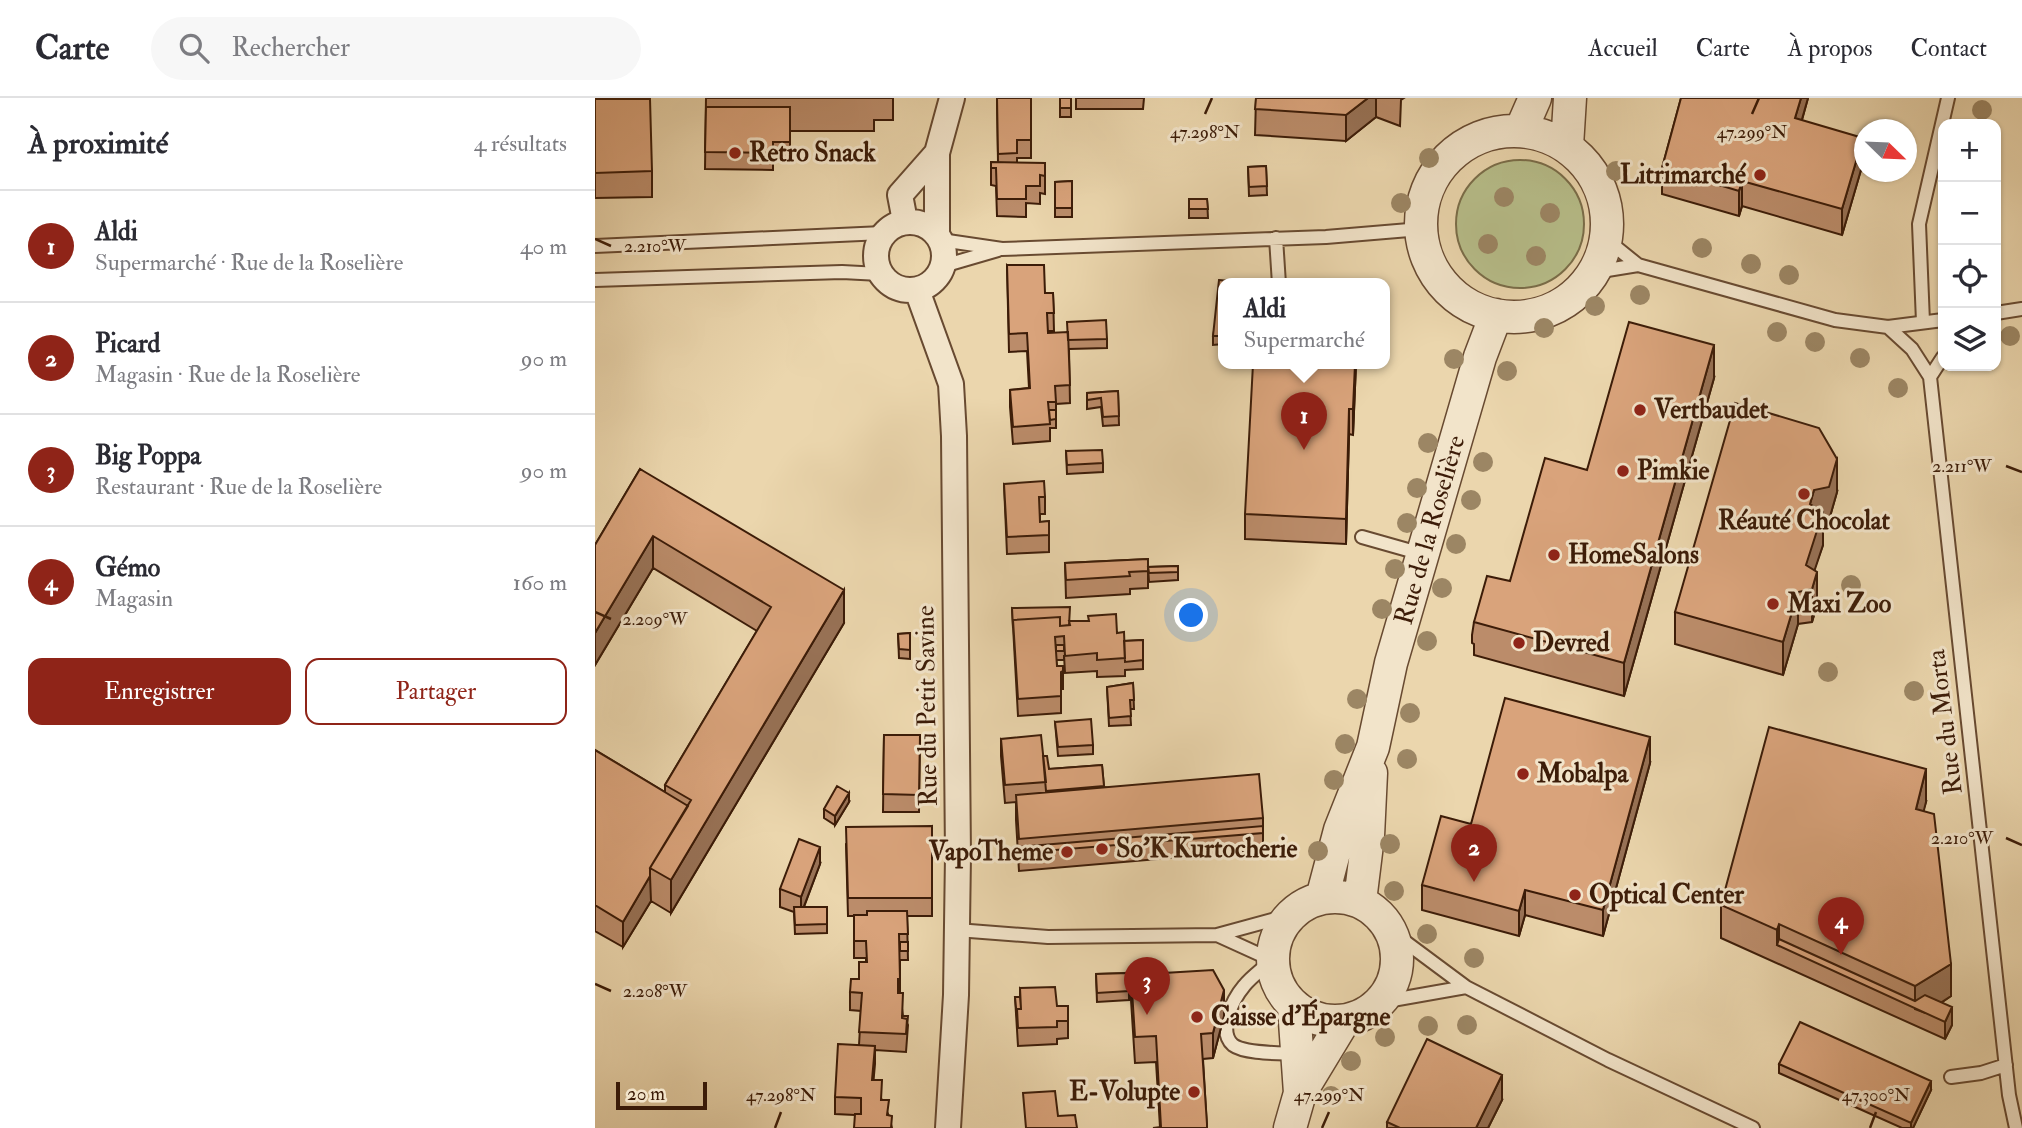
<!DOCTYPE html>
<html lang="fr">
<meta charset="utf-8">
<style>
:root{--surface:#fff;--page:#f7f7f7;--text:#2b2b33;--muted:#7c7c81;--line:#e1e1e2;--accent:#8f2418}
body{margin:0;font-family:"IM FELL Double Pica",serif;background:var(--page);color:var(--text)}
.controls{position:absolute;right:21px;top:21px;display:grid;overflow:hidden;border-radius:14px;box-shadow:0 2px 5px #0004}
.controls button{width:63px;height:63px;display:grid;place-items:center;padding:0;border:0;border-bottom:2px solid var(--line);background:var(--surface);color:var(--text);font:35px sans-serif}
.compass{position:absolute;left:1259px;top:21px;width:63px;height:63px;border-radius:50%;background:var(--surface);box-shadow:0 2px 5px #0004;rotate:113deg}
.scale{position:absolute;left:21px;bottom:18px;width:91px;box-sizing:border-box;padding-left:7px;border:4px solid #3c1c08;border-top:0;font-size:19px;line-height:24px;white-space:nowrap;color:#3c1c08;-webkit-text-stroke:5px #f2e4ca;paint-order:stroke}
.you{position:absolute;left:597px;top:518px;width:24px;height:24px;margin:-18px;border:5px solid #fff;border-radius:50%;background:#1a73e8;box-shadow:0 0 0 10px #1a73e833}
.badge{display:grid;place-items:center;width:46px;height:46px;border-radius:50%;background:var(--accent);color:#fff;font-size:23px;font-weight:700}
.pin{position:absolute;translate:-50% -58px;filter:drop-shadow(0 2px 4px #0008)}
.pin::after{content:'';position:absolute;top:37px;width:24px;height:21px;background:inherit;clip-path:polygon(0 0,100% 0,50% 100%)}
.popup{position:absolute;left:623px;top:180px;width:172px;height:91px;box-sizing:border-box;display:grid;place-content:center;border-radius:14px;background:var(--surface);filter:drop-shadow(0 2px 5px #0005);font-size:23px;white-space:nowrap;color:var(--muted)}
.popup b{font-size:26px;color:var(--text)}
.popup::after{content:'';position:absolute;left:50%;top:100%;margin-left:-14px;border:14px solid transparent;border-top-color:var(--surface)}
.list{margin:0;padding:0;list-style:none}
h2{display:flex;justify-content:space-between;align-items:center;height:91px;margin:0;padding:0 28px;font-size:30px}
h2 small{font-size:23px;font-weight:400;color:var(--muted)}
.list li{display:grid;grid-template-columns:46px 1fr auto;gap:21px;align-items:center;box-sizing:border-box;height:112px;padding:0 28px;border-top:2px solid var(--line)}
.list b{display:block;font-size:26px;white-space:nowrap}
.list p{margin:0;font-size:23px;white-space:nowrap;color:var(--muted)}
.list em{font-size:23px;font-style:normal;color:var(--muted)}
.actions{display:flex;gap:14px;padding:21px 28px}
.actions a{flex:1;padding:16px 0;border:2px solid var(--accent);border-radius:14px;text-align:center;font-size:24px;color:var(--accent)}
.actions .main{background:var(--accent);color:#fff}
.icon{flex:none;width:38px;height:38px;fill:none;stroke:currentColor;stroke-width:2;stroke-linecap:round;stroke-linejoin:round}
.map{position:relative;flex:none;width:1427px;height:1030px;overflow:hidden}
header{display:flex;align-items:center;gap:42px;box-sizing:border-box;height:98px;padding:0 35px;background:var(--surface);border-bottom:2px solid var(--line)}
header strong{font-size:33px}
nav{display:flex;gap:38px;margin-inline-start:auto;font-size:24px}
.search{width:490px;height:63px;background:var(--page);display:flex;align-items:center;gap:18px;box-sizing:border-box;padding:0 24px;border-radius:38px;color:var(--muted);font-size:26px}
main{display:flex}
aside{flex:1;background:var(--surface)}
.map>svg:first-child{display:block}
.green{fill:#b7be8a;stroke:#7a6d49;stroke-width:2}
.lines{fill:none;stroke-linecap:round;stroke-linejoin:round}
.service-casing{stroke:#684a31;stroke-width:16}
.minor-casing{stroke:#684a31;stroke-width:28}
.tertiary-casing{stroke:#684a31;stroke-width:35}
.service{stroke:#f2e4ca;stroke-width:12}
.minor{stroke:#f2e4ca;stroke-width:24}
.tertiary{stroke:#f2e4ca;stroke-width:32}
.tree{fill:#9c8664}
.wall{fill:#bb8c6a;stroke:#3c1c08;stroke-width:2}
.shaded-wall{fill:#987256;stroke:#3c1c08;stroke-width:2}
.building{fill:#d9a37b;stroke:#3c1c08;stroke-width:2}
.ticks{fill:none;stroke:#3c1c08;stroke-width:2.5}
.poi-dot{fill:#8f2418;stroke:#f2e4ca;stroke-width:2.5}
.labels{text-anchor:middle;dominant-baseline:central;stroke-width:6;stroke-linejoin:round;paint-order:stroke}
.poi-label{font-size:26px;font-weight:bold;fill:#3c1c08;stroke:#f2e4ca;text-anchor:start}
.street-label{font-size:26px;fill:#3c1c08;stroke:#f2e4ca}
.ticks-label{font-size:18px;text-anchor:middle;fill:#3c1c08;stroke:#f2e4ca;stroke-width:6;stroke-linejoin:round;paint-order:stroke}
</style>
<header>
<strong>Carte</strong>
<div class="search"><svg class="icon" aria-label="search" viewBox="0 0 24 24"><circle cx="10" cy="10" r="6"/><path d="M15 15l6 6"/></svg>Rechercher</div>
<nav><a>Accueil</a><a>Carte</a><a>À propos</a><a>Contact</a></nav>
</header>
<main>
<aside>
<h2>À proximité<small>4 résultats</small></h2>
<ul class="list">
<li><span class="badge">1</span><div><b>Aldi</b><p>Supermarché · Rue de la Roselière</p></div><em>40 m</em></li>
<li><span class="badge">2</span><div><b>Picard</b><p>Magasin · Rue de la Roselière</p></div><em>90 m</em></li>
<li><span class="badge">3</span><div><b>Big Poppa</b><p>Restaurant · Rue de la Roselière</p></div><em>90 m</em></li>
<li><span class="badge">4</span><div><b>Gémo</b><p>Magasin</p></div><em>160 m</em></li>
</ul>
<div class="actions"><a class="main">Enregistrer</a><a>Partager</a></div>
</aside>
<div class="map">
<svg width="1427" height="1030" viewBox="0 0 1427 1030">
<rect width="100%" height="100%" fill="#ebd6ad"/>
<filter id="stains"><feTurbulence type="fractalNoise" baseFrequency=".00286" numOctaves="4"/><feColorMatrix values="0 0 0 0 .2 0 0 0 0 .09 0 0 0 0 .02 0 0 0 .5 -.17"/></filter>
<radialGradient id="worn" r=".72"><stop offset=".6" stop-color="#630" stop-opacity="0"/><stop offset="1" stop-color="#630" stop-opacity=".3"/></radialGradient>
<path class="green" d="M861 126a64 64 0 1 1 128 0a64 64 0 1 1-128 0Z"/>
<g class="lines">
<defs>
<path id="service" d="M681,140L684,186
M346,142L407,151L731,139L826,131
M1012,142L1043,167L1240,222L1293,229L1348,222
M0,148L288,135
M348,168L403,152
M1000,174L1043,167
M0,182L247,174L285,176
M1401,215L1427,211
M1328,224L1324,126L1353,0
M1293,229L1317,251L1335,279L1414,997L1421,1030
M1335,279L1348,259
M767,439L827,456
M362,832L453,839L622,837L695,817
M797,834L871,889L1013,962L1158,1030
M622,837L677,862C668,871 657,878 649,888C638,901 622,933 638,947C650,956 687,955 702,956
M786,904L871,889
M1356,979L1386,975L1411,967"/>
<path id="minor" d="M310,123L305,97L342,55
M281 158a34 34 0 1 1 68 0a34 34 0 1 1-68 0Z
M342,137V55L357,0
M322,192L356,286L359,338L363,757L361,897L353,1030"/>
<path id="tertiary" d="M926,32L940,0
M826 126a93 93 0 1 1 186 0a93 93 0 1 1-186 0Z
M972,48L975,0
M678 861a62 62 0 1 1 124 0a62 62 0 1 1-124 0Z
M727,800L745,732L778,649L796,565L885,259L901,217
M765,803L773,738L776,675
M699,909L705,995
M695,1030L705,995L748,924"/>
</defs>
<use href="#service" class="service-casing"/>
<use href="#minor" class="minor-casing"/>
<use href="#tertiary" class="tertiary-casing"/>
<use href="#service" class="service"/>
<use href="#minor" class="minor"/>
<use href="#tertiary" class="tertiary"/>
</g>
<g class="tree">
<circle cx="1387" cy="12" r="10"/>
<circle cx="834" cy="60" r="10"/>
<circle cx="1021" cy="73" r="10"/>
<circle cx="909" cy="99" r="10"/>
<circle cx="806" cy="105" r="10"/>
<circle cx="955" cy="115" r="10"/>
<circle cx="893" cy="146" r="10"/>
<circle cx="1107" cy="150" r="10"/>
<circle cx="941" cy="158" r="10"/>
<circle cx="1156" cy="166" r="10"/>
<circle cx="1194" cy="177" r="10"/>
<circle cx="1045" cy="197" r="10"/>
<circle cx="1000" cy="208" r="10"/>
<circle cx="949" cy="230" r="10"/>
<circle cx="1182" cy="234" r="10"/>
<circle cx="1415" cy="238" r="10"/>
<circle cx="1220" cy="244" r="10"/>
<circle cx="1265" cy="260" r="10"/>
<circle cx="859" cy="261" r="10"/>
<circle cx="912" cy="273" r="10"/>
<circle cx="1303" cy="290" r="10"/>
<circle cx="833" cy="345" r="10"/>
<circle cx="888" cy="364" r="10"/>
<circle cx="822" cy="390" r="10"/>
<circle cx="876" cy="402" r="10"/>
<circle cx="812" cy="425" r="10"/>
<circle cx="861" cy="446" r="10"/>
<circle cx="800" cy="471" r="10"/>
<circle cx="1256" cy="487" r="10"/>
<circle cx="847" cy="490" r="10"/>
<circle cx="787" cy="511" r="10"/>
<circle cx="832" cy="543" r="10"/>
<circle cx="1233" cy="574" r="10"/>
<circle cx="1319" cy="593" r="10"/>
<circle cx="762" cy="601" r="10"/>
<circle cx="815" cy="615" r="10"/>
<circle cx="750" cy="646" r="10"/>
<circle cx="812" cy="661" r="10"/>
<circle cx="739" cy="682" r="10"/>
<circle cx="795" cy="746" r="10"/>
<circle cx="723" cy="753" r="10"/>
<circle cx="799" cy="793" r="10"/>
<circle cx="832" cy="836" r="10"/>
<circle cx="879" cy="860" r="10"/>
<circle cx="872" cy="927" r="10"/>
<circle cx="833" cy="928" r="10"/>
<circle cx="790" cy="939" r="10"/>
<circle cx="756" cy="963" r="10"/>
<circle cx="736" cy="998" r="10"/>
</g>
<path class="wall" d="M0,0L57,73V99L0,100Z
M111,0H298V22H279V33H195V62H178V72L110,71Z
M402,0H436V60H422V65H450V96L445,95V106L431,105V119L402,118L401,88L396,87V70L403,64Z
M465,0H476V19H465Z
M481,0H549L548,11H481Z
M661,0H809L806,2L805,28L781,19L751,43L660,37Z
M1086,0H1213L1207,22L1268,65L1247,137L1147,108L1144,118L1067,96V70Z
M671,68L672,97L654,98L653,69Z
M477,83V119H460V84Z
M594,101H612L613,120H594Z
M412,167L450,195H458L459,233H453V235L512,241V250L474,251L475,305L461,306V330H455V343L418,346L415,309V292L434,290L432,253L414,254Z
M628,186V246L618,247V238Z
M761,266L758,337L754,336L751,446L650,441V416Z
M1119,280L1029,598L879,557V546L877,545V537L879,524L915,483L992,372Z
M523,293L524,327L508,328L506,309L492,311V295Z
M471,353L508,365V374L472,376Z
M45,371L249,525L76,815L56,803L28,849L0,833V652L70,694V687L162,533L58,470L0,567V447Z
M409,386L450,399V416H445V424L454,423V454L412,456Z
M1242,394L1234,422L1228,423V447L1219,472L1222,507L1217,524L1203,526L1188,577L1080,546V514Z
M553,461V490L535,491V496L471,500L470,465Z
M583,468V482L554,484L553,469Z
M417,510L522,535L529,543L548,542V571L530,572V578L502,579V573L470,575L469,557V562H461L462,568L468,573V591H466V615L423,618Z
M315,535V561L304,560L303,536Z
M538,585L539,611H535L536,627L514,628L512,589Z
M460,624L498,647V656L463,658Z
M289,637H325L324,714H288Z
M406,641L448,658L454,671L507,667L509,689L668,720V752L424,773L421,722V704L410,705L406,658Z
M1055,665L1008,838L930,817L924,838L827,812V787Z
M254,704L240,727L229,720V711Z
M1331,704L1328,713L1356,898L1346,905L1357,927L1350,941L1126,840V807Z
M337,728V818H312L313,862H305V895L308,918L313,927L311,954L280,952L278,982L294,1018L297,1030L260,1017L240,1016V999L264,947L266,913L255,912V894L264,881V864H271V860H259V818H253L251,746Z
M225,766L209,809H232V835L200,836L199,814L185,809V791Z
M534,875V902L502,904L501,876Z
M536,877L629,918L618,960L608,961L612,1030L565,1029L561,964L540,965L536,902Z
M425,890L462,908H473V940L462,941V946L423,948L420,899H425Z
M1184,966L1336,992L1318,1030H1307L1184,975Z
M907,1002L893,1030H792V1024Z"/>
<path class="shaded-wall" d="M773,0H781V19L751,43V17Z
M1206,0H1213L1200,46V20Z
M1268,40V65L1247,137V111Z
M1147,83V108L1144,118V93Z
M1119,247V280L1029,598V565Z
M760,266H761L758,337V311Z
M754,311V336L751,446V421Z
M1242,361V394L1234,422L1228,423V447L1213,492L1211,467L1215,406L1219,392Z
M58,438V470L0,567V535Z
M1222,474V507L1217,524V491Z
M249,492V525L76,815V782Z
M1203,494V526L1188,577V544Z
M1055,639V665L1008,838V812Z
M1331,671V704L1321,744V711Z
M254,695V704L240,727V718Z
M225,749V766L206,816V799Z
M55,778L56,803L28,849V824Z
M930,792V817L924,838V813Z
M1184,826V848L1182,847V832Z
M1356,866V898L1330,915L1320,911V888Z
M629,892V918L618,960V935Z
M1357,909V927L1350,941V924Z
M280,948V966L277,999V982Z
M907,977V1002L893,1030H881Z
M1336,983V992L1318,1030H1316V1025Z"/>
<path class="building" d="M0,0H54V1H0Z
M402,0H436V42H422V55L403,56Z
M465,0H476V10H465Z
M661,0H773L751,17L660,11Z
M1086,0H1206L1200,20L1268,40L1247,111L1147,83L1144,93L1067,70Z
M0,1H55L57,73L0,75Z
M111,9H195V44H178V55L110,54Z
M396,64L450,65V78L445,77V88H431V101H402L401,70H396Z
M671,68L672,88L654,89L653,69Z
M477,83V110H460V84Z
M594,101H612L613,111H594Z
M412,167H449L450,195H458L459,215H452L453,235L473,234L475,287L460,288L461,304H453L455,326L418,329L415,292L435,290L432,235L414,236Z
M624,182L634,183V186H628V238H618Z
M511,222L512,241L473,242L472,224Z
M1034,224L1119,247L1029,565L879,524L892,478L915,483L950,360L992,372Z
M658,266H760L758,311H754L751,421L650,416Z
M523,293L524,318L508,319L506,300L492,302V295Z
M1140,305L1224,330L1242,361L1234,389L1219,392L1215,406L1228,414L1211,467L1222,474L1217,491L1203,494L1188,544L1080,514Z
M454,312H461V321L455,322Z
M507,352L508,365L472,367L471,353Z
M45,371L249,492L76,782L55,770L96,702L70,687L176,509L58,438L0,535V447Z
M449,383L450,399H444L445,424L454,423V437L412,439L409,386Z
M553,461V473L534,474L535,478L471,482L470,465Z
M583,468V474L554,475L553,469Z
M475,509L474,527L465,528V519L418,522V530L417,510Z
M521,516L522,535L529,534L530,560L502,562V555L470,558L469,538L460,539L462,568H468V573L466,574V598L423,601L418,522L465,519V528L475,527L474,523H494L493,518Z
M315,535V552L304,551L303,536Z
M548,542V562L530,564L529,543Z
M461,547H469V553H461Z
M538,585L539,602H535L536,618L514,620L512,589Z
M910,600L1055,639L1008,812L930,792L924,813L827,787L846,718L876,726Z
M496,621L498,647L463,649L460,624Z
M1174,629L1331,671L1321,711L1339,716L1356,866L1320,888L1184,826L1182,832L1126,807Z
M289,637H325L324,697L288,696Z
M446,637L451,684L410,687L406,641Z
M0,652L93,708L55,770V778L28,824L0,807Z
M448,658H452L454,671L507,667L509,688L451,693Z
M664,676L668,720L424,741L421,697Z
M242,688L254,695L240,718L229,711Z
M337,728V800H253L251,729Z
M668,728V735L424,755V749Z
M204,741L225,749L206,799L185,791Z
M199,809H232V826L200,827Z
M272,813H312L313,836H304L305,881H303V895H308L307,920L312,921L311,936L264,934L267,895L255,894L256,881H264V864H272L271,843H259V817H272Z
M1184,841L1320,903L1330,897L1357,909L1350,924L1182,847Z
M305,844H313V853H305Z
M618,872L629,892L618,935L606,936L612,1026V1030H558L566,1029L561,938L540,939L536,877Z
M534,875V893L502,895L501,876Z
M460,889L462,908H473V923H462V929L423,930L422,911H426L425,890Z
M420,899H425L426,911H422V920Z
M307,918H313L312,929V921L307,920Z
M1205,924L1336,983L1316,1025L1184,966Z
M832,941L907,977L881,1030H805L792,1024Z
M243,946L280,948L277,982H287L286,1002H294L292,1017L297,1018L296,1030H259L260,1016H266V1000L240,999Z
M460,993L463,1018L480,1017L482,1030H431L428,995Z"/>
<path class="ticks" d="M610,16L617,0M1157,16L1164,0M0,141L16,148M1411,368L1427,374M0,514L16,521M1411,740L1427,747M0,886L16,893M180,1030L186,1014M727,1030L734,1014M1275,1030L1281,1014"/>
<g class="poi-dot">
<circle cx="140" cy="55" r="7"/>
<circle cx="1165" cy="77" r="7"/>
<circle cx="1045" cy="312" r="7"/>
<circle cx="1028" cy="373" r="7"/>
<circle cx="1209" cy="396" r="7"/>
<circle cx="959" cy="457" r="7"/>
<circle cx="1178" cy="506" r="7"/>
<circle cx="924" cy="545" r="7"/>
<circle cx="928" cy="676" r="7"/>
<circle cx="507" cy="751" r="7"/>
<circle cx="472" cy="754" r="7"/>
<circle cx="980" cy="797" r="7"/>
<circle cx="602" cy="919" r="7"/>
<circle cx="599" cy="994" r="7"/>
</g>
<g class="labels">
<g class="poi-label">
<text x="154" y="55">Retro Snack</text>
<text x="1151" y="77" text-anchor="end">Litrimarché</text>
<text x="1059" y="312">Vertbaudet</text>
<text x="1042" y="373">Pimkie</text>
<text x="1209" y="423" text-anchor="middle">Réauté Chocolat</text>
<text x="973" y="457">HomeSalons</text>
<text x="1192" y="506">Maxi Zoo</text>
<text x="938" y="545">Devred</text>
<text x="942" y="676">Mobalpa</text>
<text x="521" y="751">So'K Kurtocherie</text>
<text x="458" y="754" text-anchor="end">VapoTheme</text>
<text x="994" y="797">Optical Center</text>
<text x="616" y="919">Caisse d'Épargne</text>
<text x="585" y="994" text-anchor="end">E-Volupte</text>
</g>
<g class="street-label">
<text transform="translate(835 432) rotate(-74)">Rue de la Roselière</text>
<text transform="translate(332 608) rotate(-91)">Rue du Petit Savine</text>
<text transform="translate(1350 624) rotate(-97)">Rue du Morta</text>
</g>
</g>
<g class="ticks-label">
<text x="610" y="40">47.298°N</text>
<text x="1157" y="40">47.299°N</text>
<text x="60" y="154">2.210°W</text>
<text x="1367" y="374">2.211°W</text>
<text x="60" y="527">2.209°W</text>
<text x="1367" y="746">2.210°W</text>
<text x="60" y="899">2.208°W</text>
<text x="186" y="1003">47.298°N</text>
<text x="734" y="1003">47.299°N</text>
<text x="1281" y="1003">47.300°N</text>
</g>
<rect width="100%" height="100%" filter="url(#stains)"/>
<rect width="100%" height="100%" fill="url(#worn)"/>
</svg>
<div class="controls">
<button>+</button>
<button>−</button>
<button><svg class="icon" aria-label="locate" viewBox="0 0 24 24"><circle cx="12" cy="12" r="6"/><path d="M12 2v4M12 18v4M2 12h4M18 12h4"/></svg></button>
<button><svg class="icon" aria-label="layers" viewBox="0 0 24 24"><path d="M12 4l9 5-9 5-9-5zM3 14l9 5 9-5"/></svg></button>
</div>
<svg class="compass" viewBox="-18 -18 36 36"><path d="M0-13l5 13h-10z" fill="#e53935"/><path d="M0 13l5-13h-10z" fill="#7c7c81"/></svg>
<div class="scale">20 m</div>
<div class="you"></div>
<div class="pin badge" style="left:709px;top:352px">1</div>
<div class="popup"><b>Aldi</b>Supermarché</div>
<div class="pin badge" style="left:879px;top:784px">2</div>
<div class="pin badge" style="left:552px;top:917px">3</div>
<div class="pin badge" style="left:1246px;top:857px">4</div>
</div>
</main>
